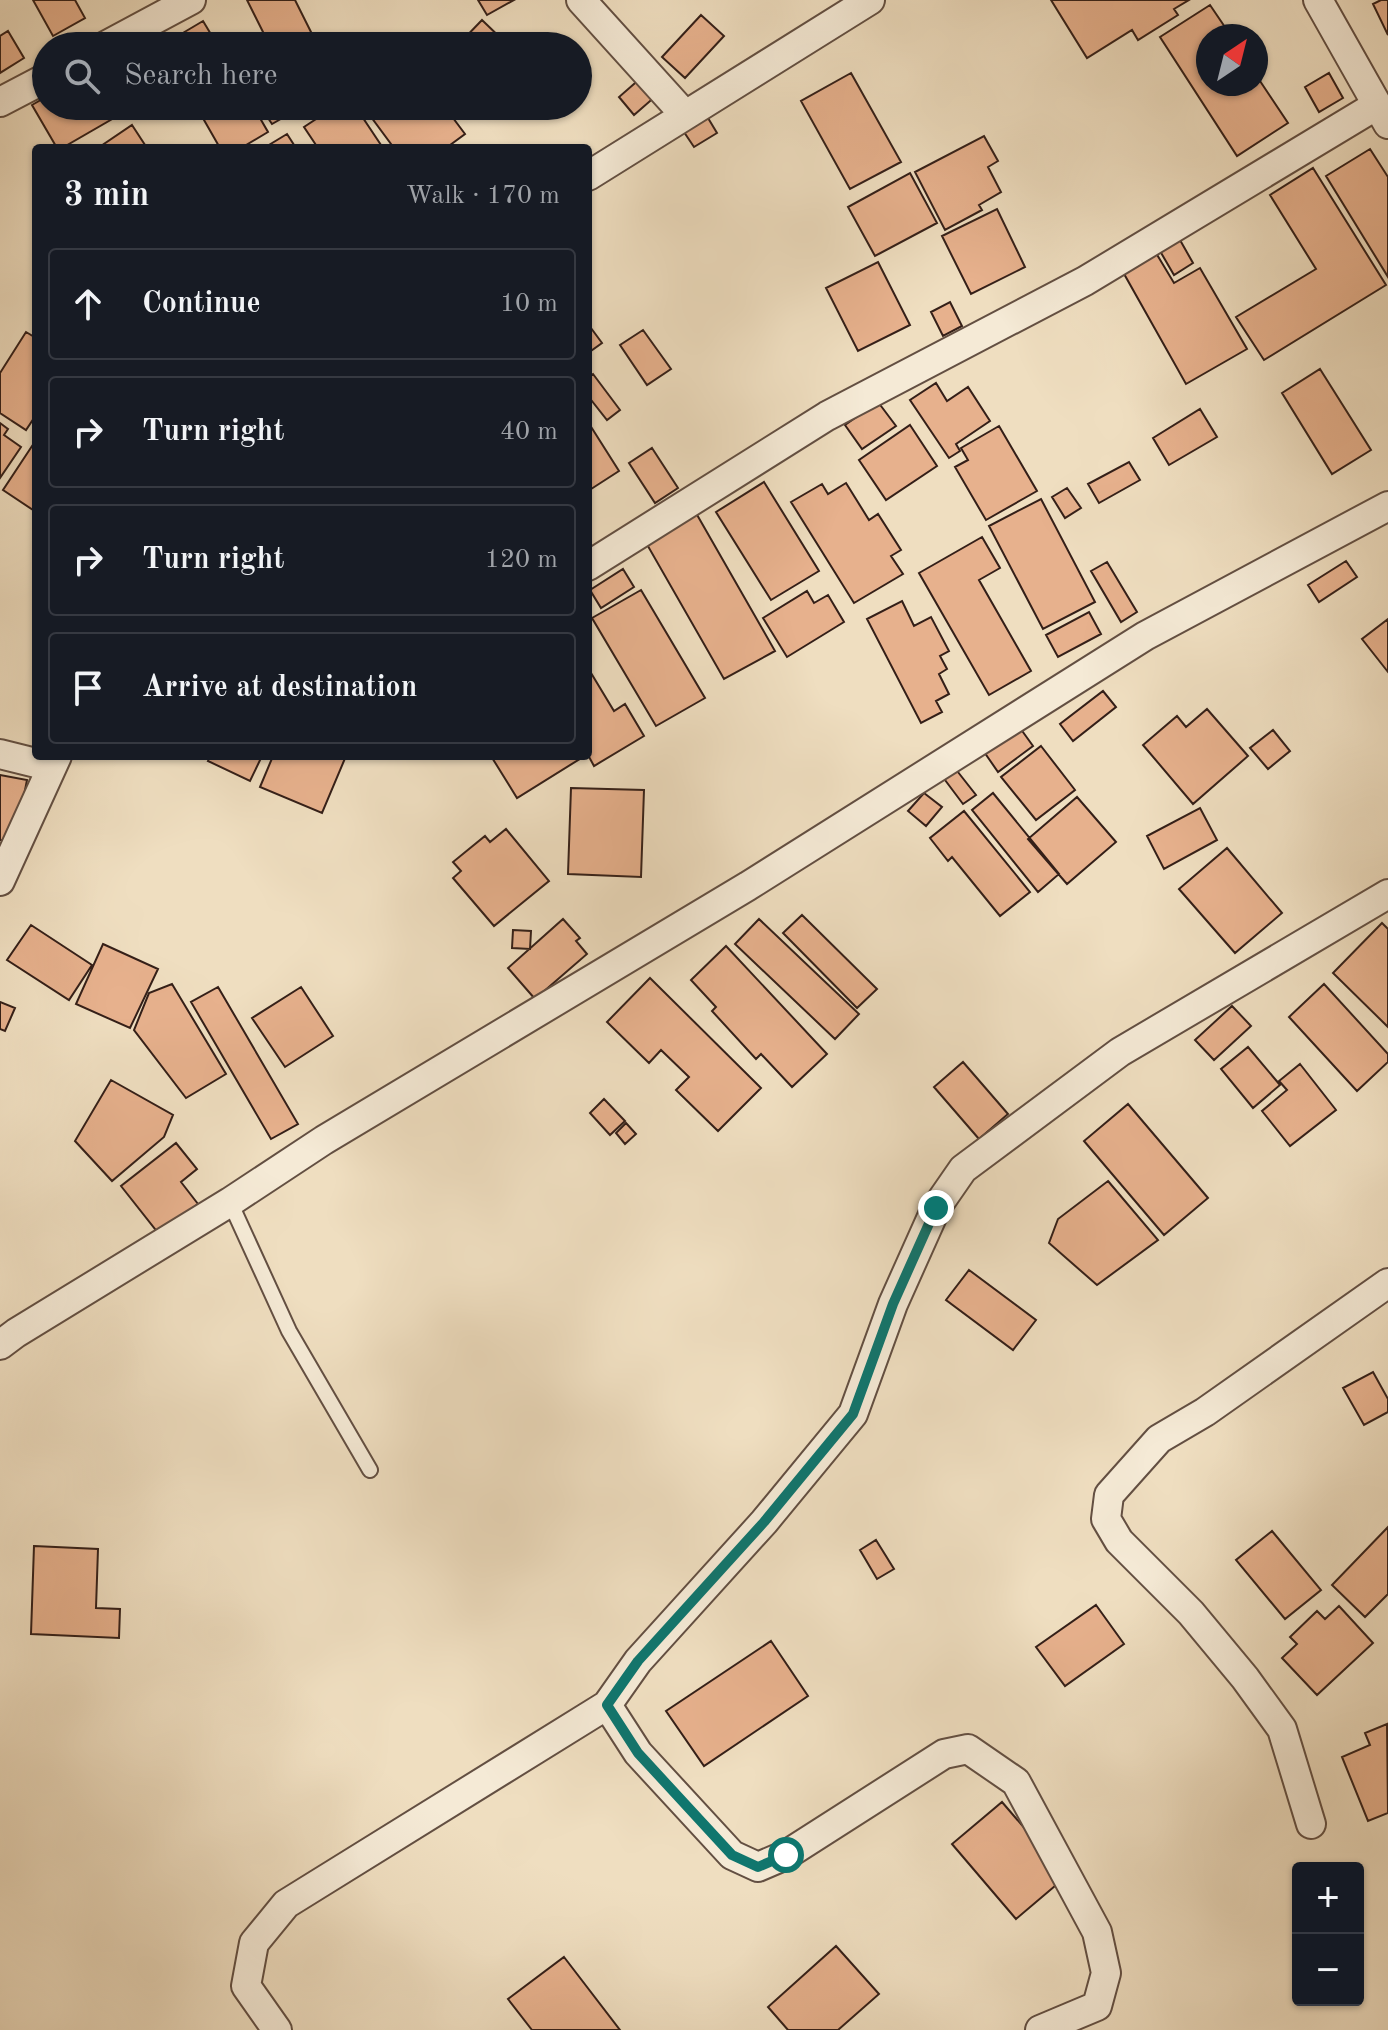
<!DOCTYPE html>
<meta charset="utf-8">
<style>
:root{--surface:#171b24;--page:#242831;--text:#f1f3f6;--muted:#9ea1a6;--line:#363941}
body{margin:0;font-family:"Old Standard TT",serif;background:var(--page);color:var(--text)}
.controls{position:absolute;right:24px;bottom:24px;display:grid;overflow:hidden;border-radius:8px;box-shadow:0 2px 6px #0004}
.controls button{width:72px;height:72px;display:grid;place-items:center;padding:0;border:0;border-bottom:2px solid var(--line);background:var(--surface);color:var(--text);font:40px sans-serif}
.compass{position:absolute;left:1196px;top:24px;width:72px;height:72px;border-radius:50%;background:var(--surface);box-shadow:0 2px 6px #0004;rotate:35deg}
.stop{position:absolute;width:24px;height:24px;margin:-18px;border:6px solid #0f766e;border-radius:50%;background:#fff}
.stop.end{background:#0f766e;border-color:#fff;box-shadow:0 2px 8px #0008}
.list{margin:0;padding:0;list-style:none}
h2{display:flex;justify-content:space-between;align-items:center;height:104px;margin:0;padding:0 32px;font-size:34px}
h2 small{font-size:26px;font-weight:400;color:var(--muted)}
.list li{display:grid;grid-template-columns:52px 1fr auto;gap:24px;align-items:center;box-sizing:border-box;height:112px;margin:0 16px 16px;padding:0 16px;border:2px solid var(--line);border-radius:8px}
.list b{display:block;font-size:30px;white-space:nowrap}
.list em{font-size:26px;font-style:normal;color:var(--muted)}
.icon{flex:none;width:44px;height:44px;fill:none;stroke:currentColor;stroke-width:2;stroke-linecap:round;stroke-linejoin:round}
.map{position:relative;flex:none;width:1388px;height:2030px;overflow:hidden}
.search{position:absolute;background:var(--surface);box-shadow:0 2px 6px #0004;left:32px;top:32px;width:560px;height:88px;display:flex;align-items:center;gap:20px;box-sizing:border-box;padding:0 28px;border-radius:44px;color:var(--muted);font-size:30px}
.panel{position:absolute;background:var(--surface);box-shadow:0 2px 6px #0004;left:32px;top:144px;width:560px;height:616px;border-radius:8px}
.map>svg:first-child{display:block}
.building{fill:#e7b18d;stroke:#341f18;stroke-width:2}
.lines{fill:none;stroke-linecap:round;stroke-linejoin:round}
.service-casing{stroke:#634f42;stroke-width:18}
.minor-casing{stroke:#634f42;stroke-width:32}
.service{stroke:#f5ead6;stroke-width:14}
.minor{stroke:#f5ead6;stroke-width:28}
.route{stroke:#0f766e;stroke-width:10}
</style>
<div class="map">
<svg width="1388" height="2030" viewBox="0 0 1388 2030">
<rect width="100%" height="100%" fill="#efdec0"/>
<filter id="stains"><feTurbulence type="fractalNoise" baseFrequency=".0025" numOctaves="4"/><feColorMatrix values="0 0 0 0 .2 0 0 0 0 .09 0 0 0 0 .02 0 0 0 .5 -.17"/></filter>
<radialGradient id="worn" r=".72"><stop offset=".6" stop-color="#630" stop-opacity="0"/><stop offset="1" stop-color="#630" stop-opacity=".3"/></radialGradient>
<path class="building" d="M33,0H75L85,18L53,36Z
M247,0H295L318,46H270Z
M478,0H514L487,15Z
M1051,0H1189L1174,9L1178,15L1138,40L1132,30L1087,58Z
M1381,0H1388V35L1373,4Z
M1210,5L1231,36H1208V84H1256V75L1288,123L1237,156L1160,37Z
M701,15L724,36L685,78L662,57Z
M482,20L509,46H457Z
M203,21L218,46H161Z
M8,31L24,58L0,73V36Z
M851,73L901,162L850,189L801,101Z
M1329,73L1343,98L1319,112L1305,87Z
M642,77L657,95L634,115L619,97Z
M46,97V106L133,107L62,148H57L32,105Z
M196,106H253L268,132L241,148H220Z
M260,106H289L293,112L272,124Z
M336,106H355L383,148H318L304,127Z
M363,106H444L465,134L446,148H394Z
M708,118L717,133L694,147L684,132Z
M132,125L147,148H98Z
M287,134L296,148H264Z
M984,136L998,161L988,167L1001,192L979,205L982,210L945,230L915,172Z
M1370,149L1388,177V277L1326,176Z
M1313,168L1386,285L1264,360L1236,317L1316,269L1270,195Z
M910,173L937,223L875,256L848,207Z
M997,209L1025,267L971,294L942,236Z
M1180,240L1193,263L1174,275L1160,251Z
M1156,253L1174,283L1200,268L1247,349L1186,384L1123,272Z
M878,262L910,325L858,351L826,288Z
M950,302L962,326L943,336L931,312Z
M588,324L602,343L588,353Z
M643,330L671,369L647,385L620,345Z
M26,332L36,338V415L26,430L0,413V373Z
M1320,369L1371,450L1332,474L1282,393Z
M593,374L620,410L607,420L588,396V377Z
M936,383L947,401L968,387L990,421L956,444L960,451L949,458L910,400Z
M878,402L896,426L862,449L845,425Z
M1200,409L1217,437L1169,465L1153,438Z
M588,422L619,471L588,491Z
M0,423L8,429L4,435L21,447L0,478Z
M910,425L937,466L886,500L859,460Z
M999,426L1037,491L986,520L955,467L968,460L961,448Z
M36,440V512L3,490Z
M652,448L678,488L655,503L629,463Z
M1129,462L1140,480L1099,503L1088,484Z
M764,482L819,571L771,600L716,512Z
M846,483L869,520L878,514L901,550L891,556L903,574L854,603L791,502L822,484L828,494Z
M1067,488L1081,508L1065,518L1052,497Z
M1041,499L1095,602L1043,629L989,526Z
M696,513L775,651L724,679L645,541Z
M982,537L1000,568L979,580L1031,671L989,695L919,573Z
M1346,561L1357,577L1319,602L1308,585Z
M1107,562L1137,612L1121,622L1091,571Z
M623,569L634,587L601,608L590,590Z
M641,590L705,698L656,726L592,618Z
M807,591L814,603L828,595L844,622L787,657L763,618Z
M902,601L914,626L931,617L949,651L940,656L947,669L939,674L949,694L936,701L942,712L921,723L867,619Z
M1089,612L1101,634L1058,657L1046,635Z
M1388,619V672L1362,639Z
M588,668L614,711L625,704L644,736L594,766L588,755Z
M1103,691L1116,707L1073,741L1060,724Z
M1207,709L1248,756L1193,804L1143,745L1177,716L1186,727Z
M1015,721L1033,746L998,772L980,746Z
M1273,730L1290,751L1268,769L1250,748Z
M1041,746L1075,790L1036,820L1001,777Z
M211,756H262L250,781L208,761Z
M273,756H346L322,813L260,787Z
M491,756H582L583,757L517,798Z
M954,767L976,795L963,804L942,776Z
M0,775L27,780L15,842L0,840Z
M571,788L644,790L641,877L568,874Z
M924,793L942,807L926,826L908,811Z
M993,793L1059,874L1038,892L972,810Z
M1077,797L1116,842L1067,884L1028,839Z
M1200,808L1217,840L1164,869L1147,836Z
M964,811L1030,892L1000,916L952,857L948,861L930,838Z
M506,829L549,881L494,926L453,878L461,871L453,862L485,836L490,842Z
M1227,848L1282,913L1235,953L1179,889Z
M802,915L877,989L857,1008L783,933Z
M563,919L580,938L576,941L587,954L535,999L508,968Z
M759,919L859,1014L835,1039L735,944Z
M1382,923L1388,929V1027L1333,973Z
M31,925L92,965L69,1000L7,960Z
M513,930L531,931L530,949L512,948Z
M103,944L158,969L130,1028L76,1004Z
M726,946L827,1054L792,1087L761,1054L756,1059L712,1011L716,1007L691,980Z
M650,978L761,1088L718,1131L676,1090L689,1077L661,1050L649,1063L607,1022Z
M172,984L226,1074L186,1098L134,1030L149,993Z
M1324,984L1388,1054V1062L1357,1091L1289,1017Z
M218,987L298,1124L271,1139L191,1002Z
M301,987L333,1036L285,1067L252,1018Z
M0,1002L15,1008L5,1031L0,1029Z
M1232,1006L1251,1026L1214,1060L1195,1040Z
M1248,1047L1280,1085L1253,1108L1221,1069Z
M963,1062L1008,1114L979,1139L934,1087Z
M1300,1064L1336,1110L1290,1146L1262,1111L1287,1090L1279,1081Z
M111,1080L173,1115L164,1137L112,1181L75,1141Z
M604,1099L625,1121L610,1135L590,1113Z
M1128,1104L1208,1198L1164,1235L1084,1141Z
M626,1123L636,1134L625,1144L616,1133Z
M176,1143L197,1169L181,1182L198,1204L159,1234L121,1186Z
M1108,1181L1158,1240L1097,1285L1049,1243L1058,1219Z
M969,1270L1036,1320L1013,1350L946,1300Z
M1373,1372L1388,1399V1412L1364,1425L1343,1388Z
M1388,1527V1594L1365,1617L1332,1585Z
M1272,1531L1321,1590L1285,1619L1236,1560Z
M876,1540L894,1569L877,1579L860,1550Z
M34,1546L98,1549L96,1608L120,1609L119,1638L31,1634Z
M1096,1605L1124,1644L1065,1686L1036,1647Z
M1339,1606L1373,1643L1317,1695L1282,1658L1297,1644L1290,1637L1317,1611L1325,1619Z
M771,1641L808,1696L704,1766L666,1711Z
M1387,1724L1388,1813L1368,1821L1342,1757L1370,1745L1365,1733Z
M1002,1802L1051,1859L1062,1880L1016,1919L952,1844Z
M836,1946L879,1994L838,2030H788L768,2007Z
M564,1957L620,2030H532L508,1999Z"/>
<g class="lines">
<defs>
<path id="service" d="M230,1202L289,1331L370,1470"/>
<path id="minor" d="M581,0L685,115
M1318,0L1388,124
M105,46L191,0
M0,102L46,78
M588,176L870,0
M588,566L827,416L1085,281L1377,105
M0,754L52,767
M0,881L57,756
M0,1345L16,1333L230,1202L324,1140L748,886L1145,636L1388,506
M1311,1824L1282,1729L1245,1678L1191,1613L1119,1541L1106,1519L1109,1495L1159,1439L1205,1412L1388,1283
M277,2030L246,1986L254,1943L286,1904L607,1705
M1040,2030L1097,2006L1106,1973L1097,1932L1016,1782L968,1749L944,1754L786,1855L758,1867L732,1855L638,1753L607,1705L638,1661L764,1522L853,1414L893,1304L936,1208L963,1169L1120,1052L1388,894"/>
</defs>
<use href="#service" class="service-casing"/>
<use href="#minor" class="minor-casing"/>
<use href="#service" class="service"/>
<use href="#minor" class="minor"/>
</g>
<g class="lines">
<path class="route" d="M786,1855L758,1867L732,1855L638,1753L607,1705L638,1661L764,1522L853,1414L893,1304L936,1208"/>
</g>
<rect width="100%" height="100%" filter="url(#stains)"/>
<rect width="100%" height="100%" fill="url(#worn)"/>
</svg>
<div class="controls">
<button>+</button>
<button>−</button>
</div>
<svg class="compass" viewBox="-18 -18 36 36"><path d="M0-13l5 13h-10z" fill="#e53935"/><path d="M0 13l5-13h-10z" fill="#9ea1a6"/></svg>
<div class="stop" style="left:786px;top:1855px"></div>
<div class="stop end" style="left:936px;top:1208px"></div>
<div class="search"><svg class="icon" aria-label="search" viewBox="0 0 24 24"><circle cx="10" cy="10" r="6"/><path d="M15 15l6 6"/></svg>Search here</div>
<section class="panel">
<h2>3 min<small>Walk · 170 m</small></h2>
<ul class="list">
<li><svg class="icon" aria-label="ahead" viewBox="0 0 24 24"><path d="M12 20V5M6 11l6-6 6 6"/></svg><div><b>Continue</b></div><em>10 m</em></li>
<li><svg class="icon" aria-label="right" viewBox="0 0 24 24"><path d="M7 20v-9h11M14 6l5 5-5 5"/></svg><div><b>Turn right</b></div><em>40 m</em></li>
<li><svg class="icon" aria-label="right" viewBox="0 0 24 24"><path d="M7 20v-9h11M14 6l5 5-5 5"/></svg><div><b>Turn right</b></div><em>120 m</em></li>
<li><svg class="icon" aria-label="arrive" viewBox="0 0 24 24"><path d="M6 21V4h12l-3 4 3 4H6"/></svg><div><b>Arrive at destination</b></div></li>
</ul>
</section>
</div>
